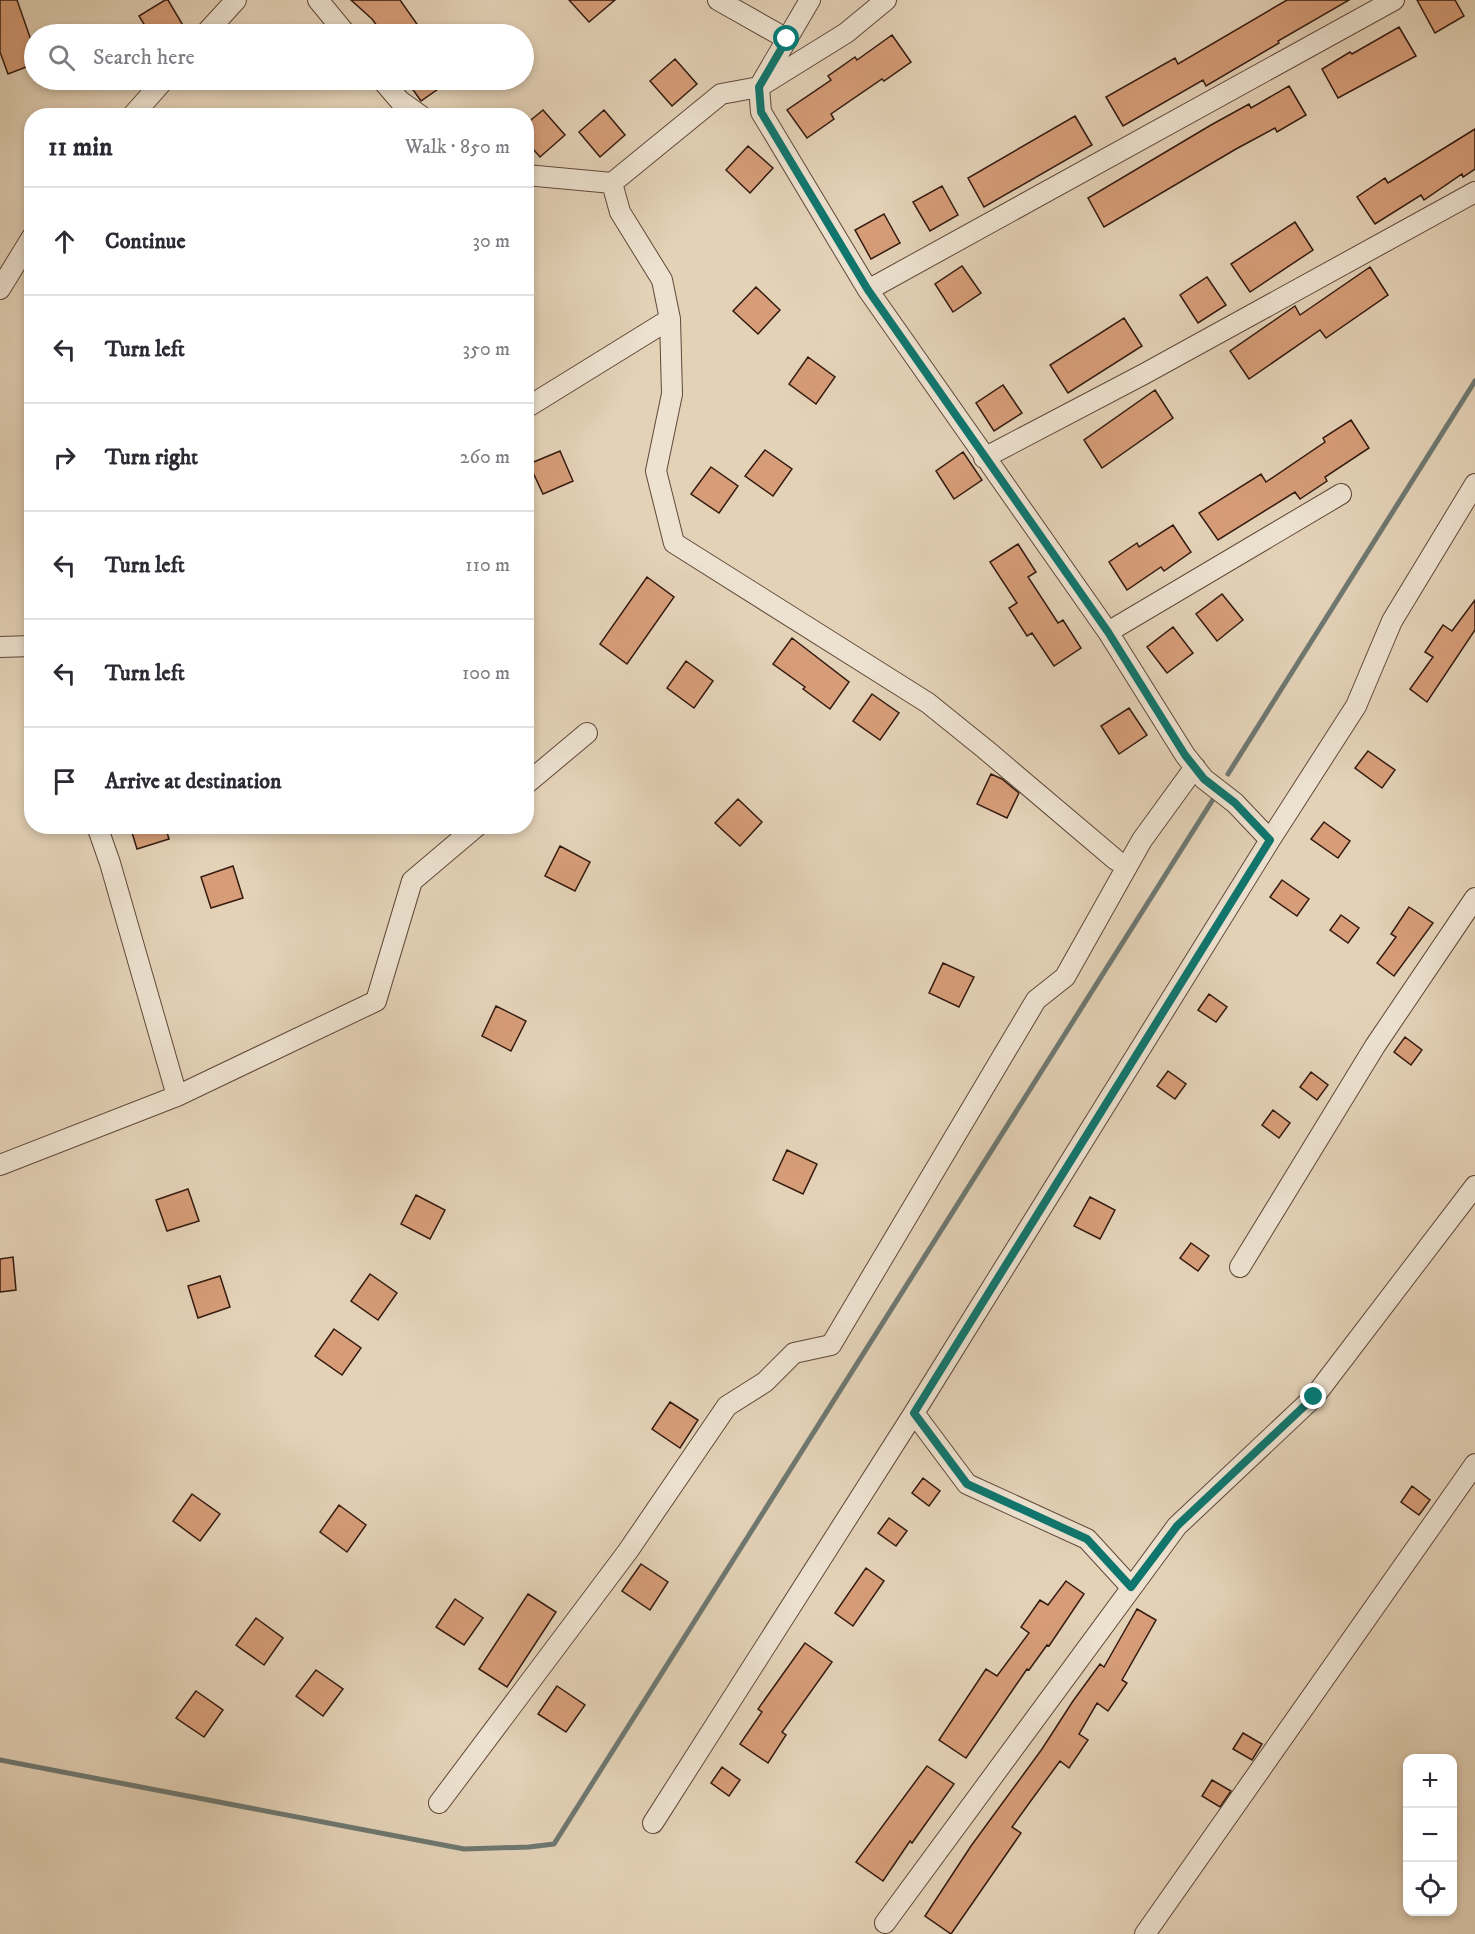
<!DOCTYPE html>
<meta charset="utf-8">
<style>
:root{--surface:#fff;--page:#f2f2f3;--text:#2b2b33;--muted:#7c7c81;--line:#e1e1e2}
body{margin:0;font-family:"IM FELL DW Pica",serif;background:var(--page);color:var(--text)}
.controls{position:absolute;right:18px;bottom:18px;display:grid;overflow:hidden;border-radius:12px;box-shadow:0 3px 9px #0003}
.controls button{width:54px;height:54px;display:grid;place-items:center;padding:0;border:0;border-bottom:2px solid var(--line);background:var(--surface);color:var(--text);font:30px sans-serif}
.stop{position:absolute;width:18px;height:18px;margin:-14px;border:4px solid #0f766e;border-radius:50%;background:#fff}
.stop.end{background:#0f766e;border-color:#fff;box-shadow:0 2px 6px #0008}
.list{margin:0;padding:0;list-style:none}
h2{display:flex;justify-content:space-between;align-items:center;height:78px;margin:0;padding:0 24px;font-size:26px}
h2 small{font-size:20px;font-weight:400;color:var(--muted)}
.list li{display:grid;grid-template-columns:39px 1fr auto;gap:18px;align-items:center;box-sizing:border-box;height:108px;padding:0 24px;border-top:2px solid var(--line)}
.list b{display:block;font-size:22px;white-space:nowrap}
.list em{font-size:20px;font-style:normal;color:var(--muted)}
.icon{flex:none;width:33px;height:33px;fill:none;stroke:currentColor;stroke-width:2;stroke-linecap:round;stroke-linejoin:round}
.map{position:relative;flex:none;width:1475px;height:1934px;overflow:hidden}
.search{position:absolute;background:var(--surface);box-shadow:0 3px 9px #0003;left:24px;top:24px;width:510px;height:66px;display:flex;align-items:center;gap:15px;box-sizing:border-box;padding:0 21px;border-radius:33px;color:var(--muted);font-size:22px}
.panel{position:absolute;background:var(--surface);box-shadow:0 3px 9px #0003;left:24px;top:108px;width:510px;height:726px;border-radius:24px}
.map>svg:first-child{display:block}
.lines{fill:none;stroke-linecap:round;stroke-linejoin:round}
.stream{stroke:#6e7871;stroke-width:5}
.building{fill:#d69d78;stroke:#341a10;stroke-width:1.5}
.minor-casing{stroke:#60483a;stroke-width:22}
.minor{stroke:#ede2d0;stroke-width:20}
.route{stroke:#0f766e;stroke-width:8}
</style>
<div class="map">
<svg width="1475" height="1934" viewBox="0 0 1475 1934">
<rect width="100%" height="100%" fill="#e4d2b7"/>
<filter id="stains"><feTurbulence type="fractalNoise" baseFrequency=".00333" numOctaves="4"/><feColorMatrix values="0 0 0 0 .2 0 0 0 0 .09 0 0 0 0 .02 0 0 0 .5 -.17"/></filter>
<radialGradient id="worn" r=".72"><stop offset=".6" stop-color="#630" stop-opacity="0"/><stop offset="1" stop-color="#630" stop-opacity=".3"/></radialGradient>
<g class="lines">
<path class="stream" d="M1228,774L1475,381
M0,1760L464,1849L529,1847L554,1844L1212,801"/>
</g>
<path class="building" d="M0,0H17L34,49V64L8,74L0,52Z
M165,0H168L184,27L172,34H150L139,16Z
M351,0H400L424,34H383L372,19Z
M569,0H615L589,22Z
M1287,0H1349L1278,41L1279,43L1206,86L1203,80L1123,126L1106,97L1175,58L1178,64Z
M1417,0H1455L1464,16L1435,33Z
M1399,27L1416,56L1338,98L1322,69L1350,52L1352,54Z
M892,35L911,62L884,81L882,79L831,114L834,119L807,138L787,110L831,80L828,76L855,57L857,60Z
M675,59L697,84L672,106L650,81Z
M406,80H451L421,101Z
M1289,86L1306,115L1277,132L1275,128L1236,149L1104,227L1088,198L1211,125L1249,104L1251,108Z
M543,110L565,135L540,157L526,141V124Z
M604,110L625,135L600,157L579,132Z
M1075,116L1092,145L984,207L968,178Z
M1475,129V169L1463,177L1462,174L1424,200L1421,195L1375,224L1357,197L1385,178L1388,183Z
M748,146L773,168L750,193L726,170Z
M942,186L958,215L930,231L913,202Z
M884,214L900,243L871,259L855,230Z
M1295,222L1313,250L1250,292L1231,264Z
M962,266L981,293L953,312L935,284Z
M1370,267L1388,295L1326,338L1320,330L1249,379L1230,351L1295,306L1300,315Z
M1207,277L1226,305L1198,323L1180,295Z
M756,287L780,310L758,334L733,311Z
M1124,318L1142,346L1068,393L1050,365Z
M808,357L835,377L816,404L789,384Z
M1003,385L1022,413L994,431L976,403Z
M1155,390L1173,418L1102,468L1084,440Z
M1351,420L1369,448L1325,477L1327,481L1300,499L1295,492L1218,540L1199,513L1261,474L1266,482L1325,442L1323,438Z
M765,450L792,469L773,496L745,476Z
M560,451L573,481L543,494L529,464Z
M963,452L982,480L954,499L936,471Z
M711,467L738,486L719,513L691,494Z
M1173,525L1191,552L1164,571L1161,567L1127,590L1109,562L1137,543L1139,547Z
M1018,544L1036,572L1028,577L1058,623L1063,620L1081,648L1054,666L1032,633L1027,636L1009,608L1017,603L990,562Z
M647,577L674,597L627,664L600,644Z
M1222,594L1243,620L1217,641L1196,614Z
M1475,600V630L1427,702L1410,689L1433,657L1425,652L1443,625L1452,631Z
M1173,627L1193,653L1167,673L1147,647Z
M792,638L849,682L830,709L803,689L805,687L773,664Z
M686,661L713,681L694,708L667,688Z
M872,694L899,713L880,740L853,721Z
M1129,708L1147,735L1119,754L1101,726Z
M1368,751L1395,770L1382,788L1355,768Z
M991,774L1002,779L1019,793L1007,818L977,804Z
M738,799L762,822L740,846L715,823Z
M1324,822L1350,841L1338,858L1311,839Z
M130,826H165L169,839L137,849Z
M560,846L590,862L575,891L545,876Z
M233,866L243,898L211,908L201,877Z
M1282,880L1309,899L1297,916L1270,897Z
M1409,907L1433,923L1394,976L1377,963L1396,937L1391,934Z
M1341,915L1359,928L1348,943L1330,930Z
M943,963L974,977L959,1007L929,993Z
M1209,994L1227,1007L1216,1022L1198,1010Z
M496,1006L526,1021L511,1051L482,1036Z
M1405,1037L1422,1050L1411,1065L1394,1052Z
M1168,1071L1186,1084L1175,1099L1157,1086Z
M1311,1072L1328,1085L1317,1100L1300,1087Z
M1273,1110L1290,1123L1279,1138L1262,1125Z
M787,1150L817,1164L803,1194L773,1180Z
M188,1189L199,1221L167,1231L156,1200Z
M416,1195L445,1210L430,1239L401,1224Z
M1090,1197L1115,1210L1100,1239L1074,1226Z
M1191,1243L1209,1256L1198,1271L1180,1258Z
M13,1257L16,1290L0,1292V1259Z
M370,1274L397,1293L378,1320L351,1301Z
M220,1276L230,1307L198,1318L188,1286Z
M334,1329L361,1348L342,1375L315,1356Z
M670,1402L698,1420L680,1448L652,1429Z
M923,1478L940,1491L929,1506L912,1493Z
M1412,1486L1430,1500L1419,1515L1401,1502Z
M192,1494L220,1514L200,1541L173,1521Z
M339,1505L366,1525L347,1552L320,1532Z
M889,1518L907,1531L896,1546L878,1533Z
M641,1564L668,1582L650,1610L622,1591Z
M866,1568L884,1581L853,1626L835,1613Z
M1066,1581L1084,1594L1049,1646L1047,1645L1029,1670L1027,1669L966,1758L939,1740L986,1669L997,1676L1029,1633L1021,1627L1040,1600L1048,1605Z
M528,1594L556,1612L507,1687L479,1669Z
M455,1599L483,1618L464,1645L436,1627Z
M1137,1609L1156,1620L1122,1680L1127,1683L1108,1711L1097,1703L1079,1734L1088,1740L1069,1768L1060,1761L1030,1802L1012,1827L1021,1833L951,1934L925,1916L971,1846L1042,1749L1073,1701L1100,1664L1104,1667Z
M256,1618L283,1638L264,1665L236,1645Z
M805,1643L832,1662L782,1732L786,1735L768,1763L740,1744L762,1712L758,1709Z
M316,1670L343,1689L323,1716L296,1696Z
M557,1686L585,1705L566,1732L538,1714Z
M196,1691L223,1710L204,1737L176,1718Z
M1243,1733L1262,1744L1252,1760L1233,1749Z
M927,1766L954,1784L912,1843L910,1841L883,1881L856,1862Z
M722,1767L740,1780L729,1796L711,1783Z
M1212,1780L1231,1791L1220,1807L1202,1796Z"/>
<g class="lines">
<defs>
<path id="minor" d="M318,0L346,34
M718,0L787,39
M886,0L846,33L759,87L761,112L868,290L1108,632L1185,755L1204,779L1235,803L1270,840
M205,34L236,0
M382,80L400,101L421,116
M132,116L164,80
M526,175L612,183L620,212L662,280L670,319L672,394L656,471L674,543L928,703L985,749L1116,860
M612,183L721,94L759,87L810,0
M0,289L32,237
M868,290L1394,0
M526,408L670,319
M984,458L1144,374L1475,192
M1108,632L1341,494
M0,647L32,646
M526,784L587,733
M97,826L110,863L177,1096
M0,1165L177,1096L376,1001L412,881L477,826
M1240,1267L1375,1046L1475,898
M914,1413L967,1484L1087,1539L1131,1587
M439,1803L628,1551L727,1406L765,1382L794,1353L831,1345L1036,1000L1065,977L1142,840L1195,767
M653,1823L914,1413L1270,840L1356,706L1392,621L1475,484
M885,1923L1177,1526L1314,1397L1475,1186
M1145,1934L1475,1464"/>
</defs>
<use href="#minor" class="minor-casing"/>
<use href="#minor" class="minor"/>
</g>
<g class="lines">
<path class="route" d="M787,39L759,87L761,112L868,290L1108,632L1185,755L1204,779L1235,803L1270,840L914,1413L967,1484L1087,1539L1131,1587L1177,1526L1314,1397"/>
</g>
<rect width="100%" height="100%" filter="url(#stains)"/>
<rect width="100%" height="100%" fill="url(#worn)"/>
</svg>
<div class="controls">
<button>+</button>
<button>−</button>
<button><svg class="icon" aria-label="locate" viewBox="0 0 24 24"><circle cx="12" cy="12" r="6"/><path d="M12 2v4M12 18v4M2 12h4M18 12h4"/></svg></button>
</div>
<div class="stop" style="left:787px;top:39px"></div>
<div class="stop end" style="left:1314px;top:1397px"></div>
<div class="search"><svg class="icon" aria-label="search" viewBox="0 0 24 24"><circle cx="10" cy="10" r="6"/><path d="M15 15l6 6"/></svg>Search here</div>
<section class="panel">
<h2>11 min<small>Walk · 850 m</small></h2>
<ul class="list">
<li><svg class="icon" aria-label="ahead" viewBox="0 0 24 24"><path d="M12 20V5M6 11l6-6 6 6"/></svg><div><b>Continue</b></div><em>30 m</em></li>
<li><svg class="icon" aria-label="left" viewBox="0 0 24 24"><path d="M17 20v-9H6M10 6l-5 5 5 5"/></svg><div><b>Turn left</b></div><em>350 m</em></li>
<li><svg class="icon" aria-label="right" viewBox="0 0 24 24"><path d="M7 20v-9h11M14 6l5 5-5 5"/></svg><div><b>Turn right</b></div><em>260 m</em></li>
<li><svg class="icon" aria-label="left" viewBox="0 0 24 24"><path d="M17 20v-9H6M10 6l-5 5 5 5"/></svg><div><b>Turn left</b></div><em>110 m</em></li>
<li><svg class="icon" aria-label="left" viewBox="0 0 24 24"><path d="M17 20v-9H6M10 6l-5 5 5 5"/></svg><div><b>Turn left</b></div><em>100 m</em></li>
<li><svg class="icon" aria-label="arrive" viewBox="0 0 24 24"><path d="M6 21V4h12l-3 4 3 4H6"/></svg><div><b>Arrive at destination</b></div></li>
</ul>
</section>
</div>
